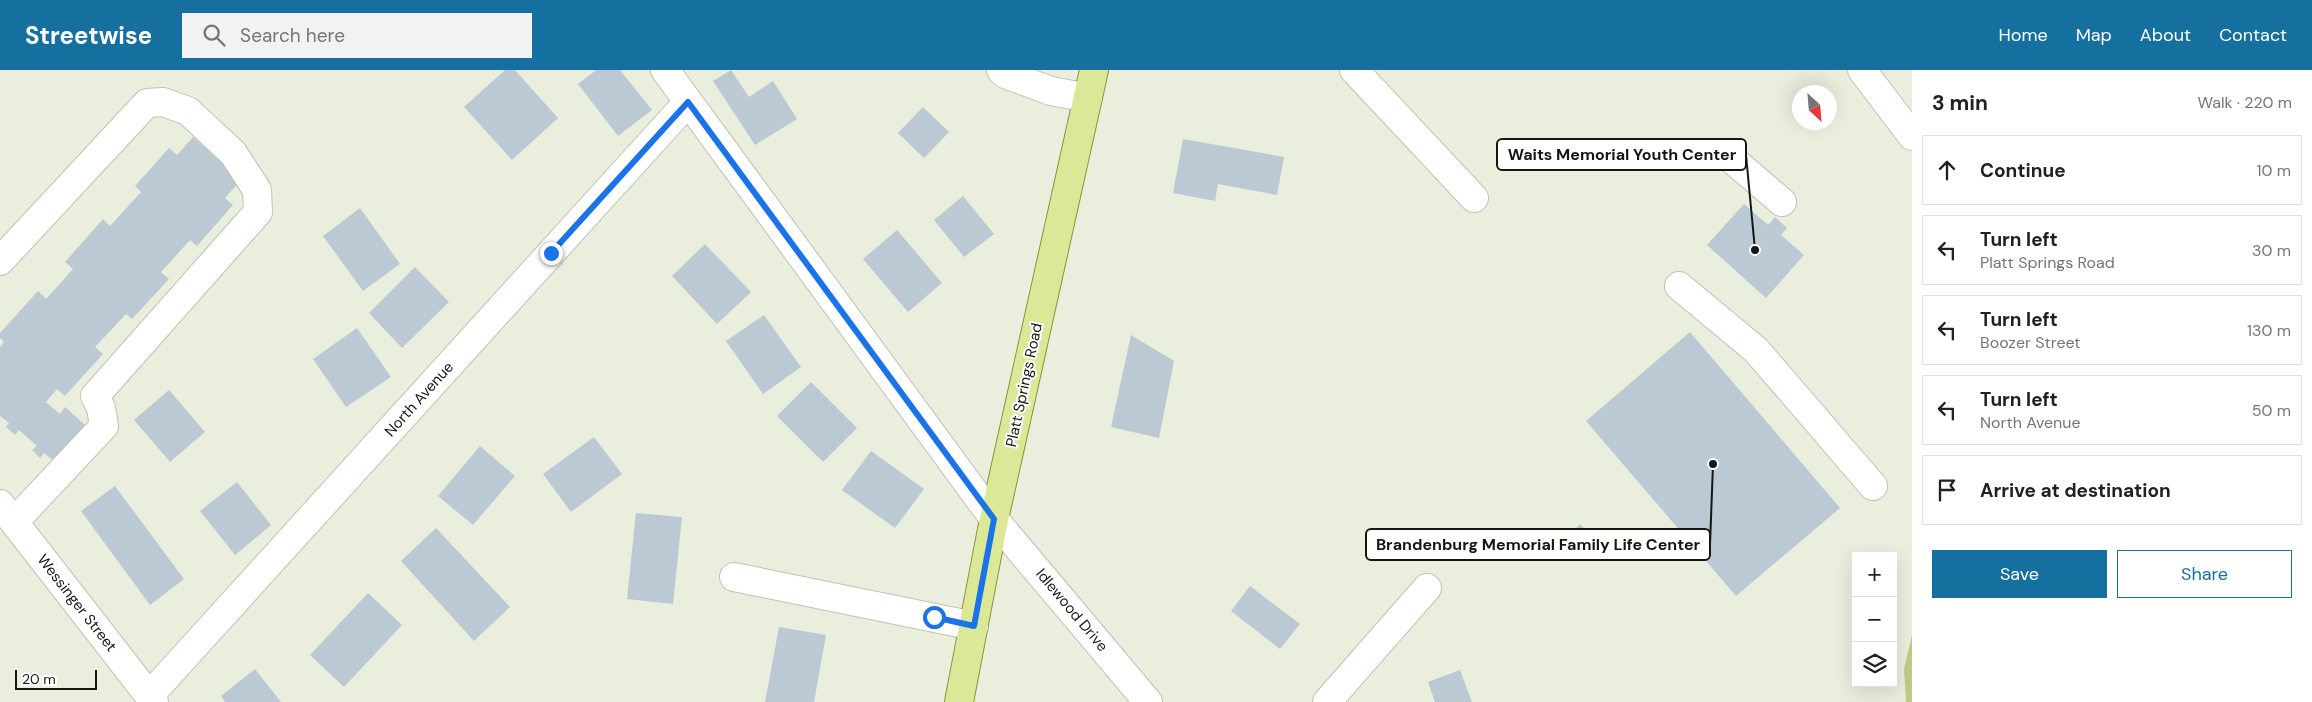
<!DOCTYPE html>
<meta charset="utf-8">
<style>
:root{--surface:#fff;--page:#f2f2f2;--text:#202124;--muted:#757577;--line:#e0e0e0;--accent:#156f9f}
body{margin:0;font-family:"DM Sans",sans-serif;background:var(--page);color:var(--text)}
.controls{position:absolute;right:15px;bottom:15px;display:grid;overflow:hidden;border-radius:0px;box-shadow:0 5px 20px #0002}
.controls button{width:45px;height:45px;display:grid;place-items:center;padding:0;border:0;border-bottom:1px solid var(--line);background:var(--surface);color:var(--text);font:25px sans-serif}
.compass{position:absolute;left:1792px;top:15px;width:45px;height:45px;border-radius:50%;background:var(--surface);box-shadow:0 5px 20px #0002;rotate:154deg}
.scale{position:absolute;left:15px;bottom:12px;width:82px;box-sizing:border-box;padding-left:5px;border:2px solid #161711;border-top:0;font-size:14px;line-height:18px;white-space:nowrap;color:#161711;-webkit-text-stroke:4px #fff;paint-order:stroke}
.stop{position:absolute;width:15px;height:15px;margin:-11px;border:4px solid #1a73e8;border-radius:50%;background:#fff}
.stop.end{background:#1a73e8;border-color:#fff;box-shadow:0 1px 5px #0008}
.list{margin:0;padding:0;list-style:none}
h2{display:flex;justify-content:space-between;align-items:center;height:65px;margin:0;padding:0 20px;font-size:21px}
h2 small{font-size:16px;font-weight:400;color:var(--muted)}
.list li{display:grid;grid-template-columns:32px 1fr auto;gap:15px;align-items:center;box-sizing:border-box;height:70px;margin:0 10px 10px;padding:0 10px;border:1px solid var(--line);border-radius:0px}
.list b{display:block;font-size:19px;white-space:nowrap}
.list p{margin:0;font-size:16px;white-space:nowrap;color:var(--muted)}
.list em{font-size:16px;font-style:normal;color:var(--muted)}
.actions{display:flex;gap:10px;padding:15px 20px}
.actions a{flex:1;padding:11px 0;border:1px solid var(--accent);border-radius:0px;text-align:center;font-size:18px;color:var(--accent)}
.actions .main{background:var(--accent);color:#fff}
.icon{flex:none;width:28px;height:28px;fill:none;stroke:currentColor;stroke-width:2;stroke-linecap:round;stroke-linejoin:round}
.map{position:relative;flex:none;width:1912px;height:632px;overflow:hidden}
header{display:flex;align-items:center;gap:30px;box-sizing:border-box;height:70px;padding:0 25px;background:var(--accent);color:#fff}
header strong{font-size:24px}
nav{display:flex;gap:28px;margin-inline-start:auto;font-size:18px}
.search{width:350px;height:45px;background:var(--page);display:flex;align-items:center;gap:12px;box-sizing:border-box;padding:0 18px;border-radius:0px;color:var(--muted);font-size:19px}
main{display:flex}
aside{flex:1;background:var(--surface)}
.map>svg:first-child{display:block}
.green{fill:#becb87}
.building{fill:#bac9d4}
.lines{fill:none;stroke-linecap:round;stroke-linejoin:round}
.minor-casing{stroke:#bfc3b2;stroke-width:30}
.major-casing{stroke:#86943c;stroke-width:30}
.minor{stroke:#fff;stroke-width:28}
.major{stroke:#dbe898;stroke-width:28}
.route{stroke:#1a73e8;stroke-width:6}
.labels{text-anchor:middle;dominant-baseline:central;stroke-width:4;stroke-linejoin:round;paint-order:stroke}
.street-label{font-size:15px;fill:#161711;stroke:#fff}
.leader{fill:none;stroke:#161711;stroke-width:2}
.callout-dot{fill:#161711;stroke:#fff;stroke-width:2}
.callout{fill:#fff;stroke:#161711;stroke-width:2}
.callout-label{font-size:16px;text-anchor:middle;font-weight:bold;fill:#161711}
</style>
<header>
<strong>Streetwise</strong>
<div class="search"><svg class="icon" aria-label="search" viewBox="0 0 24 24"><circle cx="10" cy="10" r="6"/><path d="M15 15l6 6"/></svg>Search here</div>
<nav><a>Home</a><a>Map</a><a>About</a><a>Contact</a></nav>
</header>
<main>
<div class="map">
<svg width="1912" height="632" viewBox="0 0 1912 632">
<rect width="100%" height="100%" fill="#eaeedd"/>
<path class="green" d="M1912,565V632H1906L1904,599Z"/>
<path class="building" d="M505,0H515L558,48L512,90L464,37Z
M596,0H620L652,40L618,66L578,14Z
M731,0L749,27L773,11L797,49L755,75L713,11Z
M923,37L949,62L924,88L898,63Z
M193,67L241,110L225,128L233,135L197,176L190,170L161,202L169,209L132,249L126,244L95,277L103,284L65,326L57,319L46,332L60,344L65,337L85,355L53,390L44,383L40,388L32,380L37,376L19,360L15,365L6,357L9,353L0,346V277L4,272L0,268V263L38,221L46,229L73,199L65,192L103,149L110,156L141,122L135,116L169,78L177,85Z
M1183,69L1284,87L1277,125L1218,114L1215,131L1173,123Z
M963,126L994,164L964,187L934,150Z
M1744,134L1768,155L1775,147L1787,158L1781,165L1804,185L1766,228L1707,175Z
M360,138L400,194L363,221L323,166Z
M897,160L942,213L908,242L863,189Z
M705,174L751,222L717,254L672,206Z
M415,197L449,232L402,278L369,243Z
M764,245L801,297L763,324L726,271Z
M357,258L391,307L346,337L313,289Z
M1690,262L1840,438L1736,526L1586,351Z
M1131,265L1174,291L1159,368L1111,357Z
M811,312L857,358L823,392L777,346Z
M169,320L205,362L170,392L134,350Z
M594,367L622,404L571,442L543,404Z
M480,376L515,406L473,455L438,426Z
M871,381L924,419L895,458L842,420Z
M237,412L271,455L235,485L200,441Z
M115,416L184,509L150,535L81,441Z
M636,443L682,447L673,534L627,529Z
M1580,454L1593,468L1570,490L1557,477Z
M436,458L510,537L474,571L401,491Z
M1250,516L1300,554L1280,579L1231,541Z
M368,523L402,555L344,617L310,585Z
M779,557L826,565L814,632H765Z
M255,599L281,632H225L221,626Z
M1460,600L1472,632H1435L1428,612Z"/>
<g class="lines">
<defs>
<path id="minor" d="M665,0L994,449L1148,632
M1001,0L1005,4L1051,21L1088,28
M1354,0L1474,128
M1862,0L1912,66
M1727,85L1782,132
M0,191L147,33L163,32L188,41L233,83L257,120L258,142L95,326L101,338L104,356L14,452
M1679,216L1756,280L1873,416
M0,434L154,632
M734,507L974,556
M149,626L688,32
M1327,632L1427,518"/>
<path id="major" d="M959,632L994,449L1094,0"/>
</defs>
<use href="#minor" class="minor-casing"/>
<use href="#major" class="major-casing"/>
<use href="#minor" class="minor"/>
<use href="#major" class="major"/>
</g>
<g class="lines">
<path class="route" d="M551,183L688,32L994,449L974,556L934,547"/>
</g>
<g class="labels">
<g class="street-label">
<text transform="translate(1024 315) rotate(-78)">Platt Springs Road</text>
<text transform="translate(419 329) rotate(-48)">North Avenue</text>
<text transform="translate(77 533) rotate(52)">Wessinger Street</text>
<text transform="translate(1072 540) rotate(50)">Idlewood Drive</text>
</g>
</g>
<path class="leader" d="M1755 180L1746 85M1713 394L1710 475"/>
<g class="callout-dot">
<circle cx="1755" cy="180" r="5"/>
<circle cx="1713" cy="394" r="5"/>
</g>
<g class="callout">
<rect x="1497" y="69" width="249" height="31" rx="5"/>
<rect x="1366" y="459" width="344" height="31" rx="5"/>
</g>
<g class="callout-label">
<text x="1622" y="90">Waits Memorial Youth Center</text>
<text x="1538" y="480">Brandenburg Memorial Family Life Center</text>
</g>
</svg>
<div class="controls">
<button>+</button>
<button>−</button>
<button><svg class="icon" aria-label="layers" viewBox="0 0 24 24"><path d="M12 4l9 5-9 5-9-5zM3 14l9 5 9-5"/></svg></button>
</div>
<svg class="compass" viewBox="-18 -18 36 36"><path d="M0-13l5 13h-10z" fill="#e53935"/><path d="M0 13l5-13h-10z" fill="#757577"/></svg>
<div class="scale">20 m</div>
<div class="stop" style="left:934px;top:547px"></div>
<div class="stop end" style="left:551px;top:183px"></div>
</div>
<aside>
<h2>3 min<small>Walk · 220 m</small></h2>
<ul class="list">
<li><svg class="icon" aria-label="ahead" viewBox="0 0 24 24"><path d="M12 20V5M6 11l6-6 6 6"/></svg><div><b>Continue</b></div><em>10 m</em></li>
<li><svg class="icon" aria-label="left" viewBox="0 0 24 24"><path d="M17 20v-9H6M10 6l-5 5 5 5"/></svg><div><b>Turn left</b><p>Platt Springs Road</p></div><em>30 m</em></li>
<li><svg class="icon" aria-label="left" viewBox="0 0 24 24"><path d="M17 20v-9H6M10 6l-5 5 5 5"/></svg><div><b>Turn left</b><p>Boozer Street</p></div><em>130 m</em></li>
<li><svg class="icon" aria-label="left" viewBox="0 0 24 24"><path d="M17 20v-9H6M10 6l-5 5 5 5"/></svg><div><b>Turn left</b><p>North Avenue</p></div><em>50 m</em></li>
<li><svg class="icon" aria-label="arrive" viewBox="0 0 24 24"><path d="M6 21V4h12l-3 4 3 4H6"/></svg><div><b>Arrive at destination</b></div></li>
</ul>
<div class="actions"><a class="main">Save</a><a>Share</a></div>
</aside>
</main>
